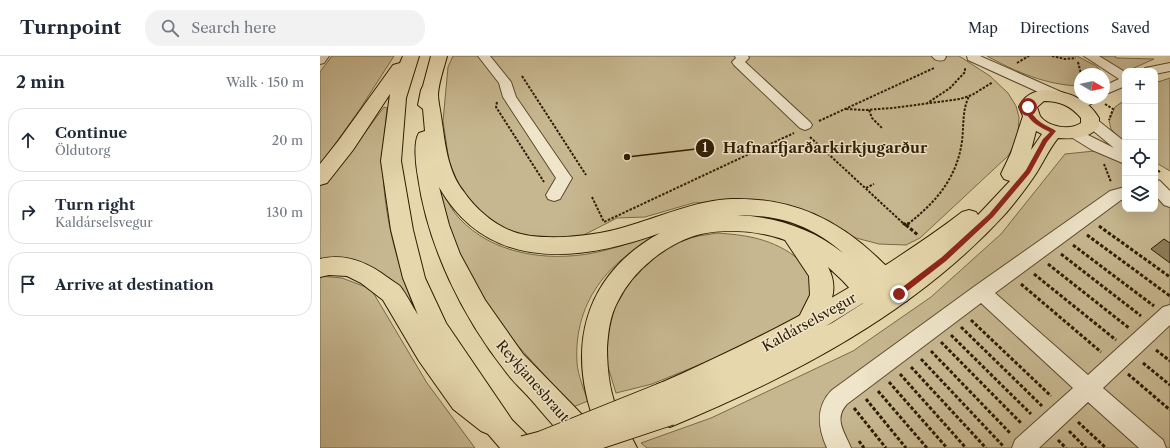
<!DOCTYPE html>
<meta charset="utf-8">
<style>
:root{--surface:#fff;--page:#f2f2f3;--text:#1f2937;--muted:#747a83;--line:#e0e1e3}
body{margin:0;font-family:"Libre Caslon Text",serif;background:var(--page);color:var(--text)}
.controls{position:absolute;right:12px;top:12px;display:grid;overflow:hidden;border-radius:8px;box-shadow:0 4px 16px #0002}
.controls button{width:36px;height:36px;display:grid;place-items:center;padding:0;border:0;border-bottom:1px solid var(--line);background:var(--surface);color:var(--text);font:20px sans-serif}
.compass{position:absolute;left:754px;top:12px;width:36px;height:36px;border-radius:50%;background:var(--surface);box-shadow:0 4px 16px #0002;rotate:99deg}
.stop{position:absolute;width:12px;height:12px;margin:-9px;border:3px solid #8f2418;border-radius:50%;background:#fff}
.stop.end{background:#8f2418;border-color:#fff;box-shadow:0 1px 4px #0008}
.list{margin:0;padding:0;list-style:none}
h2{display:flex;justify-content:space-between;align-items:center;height:52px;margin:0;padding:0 16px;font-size:17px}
h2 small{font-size:13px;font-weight:400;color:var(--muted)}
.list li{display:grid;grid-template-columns:26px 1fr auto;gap:12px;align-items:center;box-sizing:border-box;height:64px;margin:0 8px 8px;padding:0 8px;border:1px solid var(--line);border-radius:16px}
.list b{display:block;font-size:15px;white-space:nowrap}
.list p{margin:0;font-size:13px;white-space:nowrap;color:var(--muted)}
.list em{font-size:13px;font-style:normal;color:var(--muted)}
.icon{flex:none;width:22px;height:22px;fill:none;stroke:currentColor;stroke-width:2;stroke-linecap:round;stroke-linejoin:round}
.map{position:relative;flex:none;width:850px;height:392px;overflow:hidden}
header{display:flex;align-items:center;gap:24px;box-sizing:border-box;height:56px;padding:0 20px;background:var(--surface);border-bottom:1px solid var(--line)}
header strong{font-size:19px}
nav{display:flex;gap:22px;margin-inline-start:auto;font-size:14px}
.search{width:280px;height:36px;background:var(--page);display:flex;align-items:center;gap:10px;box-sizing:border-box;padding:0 14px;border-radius:16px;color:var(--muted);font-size:15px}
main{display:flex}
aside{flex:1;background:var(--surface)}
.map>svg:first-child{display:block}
.green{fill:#c7b790;stroke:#7a6a48}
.building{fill:#8e7d5a;stroke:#2e1c01}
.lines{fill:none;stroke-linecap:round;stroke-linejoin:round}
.minor-casing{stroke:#5c4b2c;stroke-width:2}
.major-casing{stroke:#2e1c01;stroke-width:2}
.highway-casing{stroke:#2e1c01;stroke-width:2}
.path-far1{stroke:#2e1c01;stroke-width:2;stroke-dasharray:2.5 1.5;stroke-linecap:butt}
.path{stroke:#2e1c01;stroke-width:3;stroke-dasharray:3.5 2;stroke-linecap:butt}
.minor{fill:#efe5ca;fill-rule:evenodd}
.major{fill:#e6d7ad;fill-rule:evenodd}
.highway{fill:#e6d7ad;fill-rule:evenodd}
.major-bridge-casing{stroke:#2e1c01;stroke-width:26;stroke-linecap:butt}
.major-bridge{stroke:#e6d7ad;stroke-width:24}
.route{fill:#8f2418}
.labels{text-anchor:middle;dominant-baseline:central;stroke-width:3;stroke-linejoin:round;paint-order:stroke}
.street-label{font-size:14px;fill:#2e1c01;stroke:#efe5ca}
.leader{fill:none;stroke:#2e1c01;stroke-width:1.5}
.callout-dot{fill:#2e1c01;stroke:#efe5ca;stroke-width:1.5}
.mark-label{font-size:12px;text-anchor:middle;font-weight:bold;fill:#fff}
.callout-label{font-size:15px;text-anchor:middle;font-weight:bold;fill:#2e1c01;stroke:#efe5ca;stroke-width:3;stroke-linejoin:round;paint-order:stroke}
</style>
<header>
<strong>Turnpoint</strong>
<div class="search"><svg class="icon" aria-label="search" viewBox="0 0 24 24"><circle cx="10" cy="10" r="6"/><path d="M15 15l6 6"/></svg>Search here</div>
<nav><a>Map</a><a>Directions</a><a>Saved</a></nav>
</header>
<main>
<aside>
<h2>2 min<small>Walk · 150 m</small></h2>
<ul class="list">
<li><svg class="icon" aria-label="ahead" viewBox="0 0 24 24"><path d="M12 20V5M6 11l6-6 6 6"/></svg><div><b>Continue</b><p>Öldutorg</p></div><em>20 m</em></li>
<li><svg class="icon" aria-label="right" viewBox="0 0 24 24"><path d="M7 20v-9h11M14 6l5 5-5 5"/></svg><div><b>Turn right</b><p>Kaldárselsvegur</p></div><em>130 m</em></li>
<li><svg class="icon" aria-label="arrive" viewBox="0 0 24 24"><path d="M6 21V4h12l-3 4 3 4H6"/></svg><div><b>Arrive at destination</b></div></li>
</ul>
</aside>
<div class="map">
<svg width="850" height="392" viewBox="0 0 850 392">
<rect width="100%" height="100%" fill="#e6d7ad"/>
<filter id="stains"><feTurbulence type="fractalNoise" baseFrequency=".005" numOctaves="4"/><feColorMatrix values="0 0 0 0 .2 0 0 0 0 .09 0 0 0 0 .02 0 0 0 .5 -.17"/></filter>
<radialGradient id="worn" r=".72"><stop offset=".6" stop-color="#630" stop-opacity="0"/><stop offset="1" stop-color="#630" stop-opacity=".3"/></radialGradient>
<path class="green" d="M12,0H74L40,53L0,109V16Z
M133,0H639L670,20L688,37L696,50L699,61L698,81L688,100L600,182L586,189L559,188L536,182L508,165L480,153L416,144L373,147L325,161L297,162L254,184L192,178L168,164L141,135L129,105L123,65L128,11Z
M667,0H757L776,10L781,15L779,18H760V30C726,29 696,16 667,0Z
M770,0H795L796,2L834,3L805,16Z
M850,22V115L835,106V27Z
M805,44V87L791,73L789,65L795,51Z
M64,51L67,52C65,73 63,94 63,116C65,173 83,225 104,277L73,234L0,208V130L29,98Z
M784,94L805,108V153H835V126L850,136V392H327L321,387L391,362L533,295L611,241L681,178L745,98Z
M116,119C122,134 128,150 139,162C172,198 227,206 273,197C299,192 324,182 349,172L350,175C293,198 253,243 257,307C258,319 264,334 268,345L253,351L174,263L145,215L124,168Z
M398,177C410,178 423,179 435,182C460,188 493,205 493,233C493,241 487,252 484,259L423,291L332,328L296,337L285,301L291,250L319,209L356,186L378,180Z
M0,220L22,222L51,233L107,327L155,392H0Z"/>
<path class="building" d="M844,183L850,187V207L831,193Z"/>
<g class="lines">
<defs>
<path id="minor" d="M0,0H9L4,7L0,8Z
M158,0H170L191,26L196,41L249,118L252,122L240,143L234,145L228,143L226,139L236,122L183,41L179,27Z
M415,0H428L429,2L425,6L490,66L492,69L490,72L485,74L480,72L414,9L412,6L416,2Z
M612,0H625L626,1L624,4C619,5 615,5 612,0Z
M647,0H660L748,39L750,42L748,45L743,46L738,45L648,4Z
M764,0H779L805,16V30L784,39V30L799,23Z
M850,7V15L835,18V15H823L825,12Z
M760,42H778C773,49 761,53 753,51L751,48L753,45Z
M770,60L775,62L805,86V108L772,94L751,81L749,78L751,75L756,73L794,92L765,68L763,65L765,62Z
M835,123L840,125L850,135V151L844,149L835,139Z
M805,131V143L801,144L675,237L768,319L843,251L850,249V269L783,332L843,384L846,392H819L768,346L719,392H692L695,384L753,332L661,247L527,348C513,363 525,377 531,392H507C498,372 495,351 512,334L655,230L790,135Z"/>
<path id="major" d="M725,34C747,35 767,42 779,62V70C770,83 752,83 738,82C729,93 724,105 717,116C708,130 697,144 686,157C595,257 473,320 350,371L340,367L336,357L340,349L336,347L332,338L336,329C417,293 497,254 572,205C596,189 619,174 642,156L649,154L656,156L658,159L690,125L684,123L681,118L691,97L703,60L699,51C704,40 713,35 725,34ZM724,45C740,45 751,50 761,62V67C750,75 728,71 720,60C719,57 718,54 717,51ZM716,75L722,78L711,94ZM564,234L512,267L506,270Z"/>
<path id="highway" d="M83,0H99L86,42L81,105L93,174L105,222L126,267L192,364L210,382L214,392H180L168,378L161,375L133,353L99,305L63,244L41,227L27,220L9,219L0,221V203C25,197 47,206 67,221C71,224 76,227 80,230C87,239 92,250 98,259L83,222L71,174L61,105L70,38L33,94L7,127L0,129V108L19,84L73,9L80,7Z
M111,0H127C124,12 119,25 118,38C118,45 120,53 121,60C125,86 127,115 144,136C156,153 174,169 194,176C221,186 277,180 305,171C340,161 374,145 411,143C473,141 520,164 563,207C573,216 585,226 591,238L587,245L579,248L568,243L572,250L568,257L560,261L552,257L523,225L508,211C521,236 508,252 497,275L488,278L479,275L476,267L490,239L489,220L465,184C440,175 408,172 381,178C348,186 313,214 298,245C290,259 288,276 287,292C287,314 290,340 300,360C305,371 312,381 317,392H286L283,386L281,392H255C240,378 227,362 214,347C205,336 194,327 186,316C142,260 108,191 98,121C96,110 93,86 99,77L105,75L103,53L98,49L101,34L103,30ZM119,131C168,217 260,206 340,177C262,220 245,295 278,375L203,298L165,244L140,198L129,169ZM417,159C459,159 491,169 523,197C492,172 455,161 417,159Z"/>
</defs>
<use href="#minor" class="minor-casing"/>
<use href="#major" class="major-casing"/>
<use href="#highway" class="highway-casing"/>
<path class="path-far1" d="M732,0L745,3L756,2
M758,6L761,18
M697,7L709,0
M202,20L266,119
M177,46L176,51L224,126
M606,48L630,32L645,16V11
M785,48L793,53L789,64
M526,53L545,54L573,52L640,43L652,39L673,26
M549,54L552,62L562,72
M499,65L614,12
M490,81L584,168
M784,108L791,126
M835,112L840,116
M546,132L554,128
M272,141L284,166L474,77
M588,168C616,146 637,122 642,85C644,69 642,55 649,40"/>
<path class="path" d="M583,167L586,169L589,167
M586,169L598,179
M779,170L850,221
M767,179L850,240
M753,189L834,250
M741,198L821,260
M728,208L809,272
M714,218L796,284
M701,228L781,296
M651,264L731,340
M641,271L722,350
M631,279L711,358
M621,286L702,368
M836,294L850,305
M611,295L691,378
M601,303L684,391
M823,307L850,329
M591,311L666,392
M580,318L646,392
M808,318L850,354
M569,326L627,392
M558,335L607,392
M546,343L586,392
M534,352L566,392
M758,366L786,392
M749,375L766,392
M738,384L746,392
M539,385L544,392"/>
<use href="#minor" class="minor"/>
<use href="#major" class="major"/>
<use href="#highway" class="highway"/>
<defs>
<path id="major-bridge" d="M254,389L350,357
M204,392L223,387L345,338"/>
</defs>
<use href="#major-bridge" class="major-bridge-casing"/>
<use href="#major-bridge" class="major-bridge"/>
</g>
<path class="route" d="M708,49C712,52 710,56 714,60C720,68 729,70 736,75L727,86L710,117L673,161L626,205L581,240H576V236L622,201L669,158L706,114L723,83L730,76C719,71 706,64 705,51Z"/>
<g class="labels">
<g class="street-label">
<text transform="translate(489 266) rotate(-29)">Kaldárselsvegur</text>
<text transform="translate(213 325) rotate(49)">Reykjanesbraut</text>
</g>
</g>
<path class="leader" d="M307 101L385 92"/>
<g class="callout-dot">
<circle cx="307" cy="101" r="4"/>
<circle cx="385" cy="92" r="10"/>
</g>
<g class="mark-label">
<text x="385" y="96">1</text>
</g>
<g class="callout-label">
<text x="505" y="97">Hafnarfjarðarkirkjugarður</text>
</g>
<rect width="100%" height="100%" filter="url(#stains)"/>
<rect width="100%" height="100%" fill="url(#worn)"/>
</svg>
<div class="controls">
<button>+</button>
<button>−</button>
<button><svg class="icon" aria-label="locate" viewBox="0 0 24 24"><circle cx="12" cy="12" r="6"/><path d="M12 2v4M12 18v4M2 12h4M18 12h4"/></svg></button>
<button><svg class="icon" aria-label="layers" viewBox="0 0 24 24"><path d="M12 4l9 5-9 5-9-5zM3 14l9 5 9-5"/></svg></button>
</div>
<svg class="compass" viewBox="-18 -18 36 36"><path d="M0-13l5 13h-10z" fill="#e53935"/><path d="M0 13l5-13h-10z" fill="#747a83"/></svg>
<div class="stop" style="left:708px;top:51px"></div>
<div class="stop end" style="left:579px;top:238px"></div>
</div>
</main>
